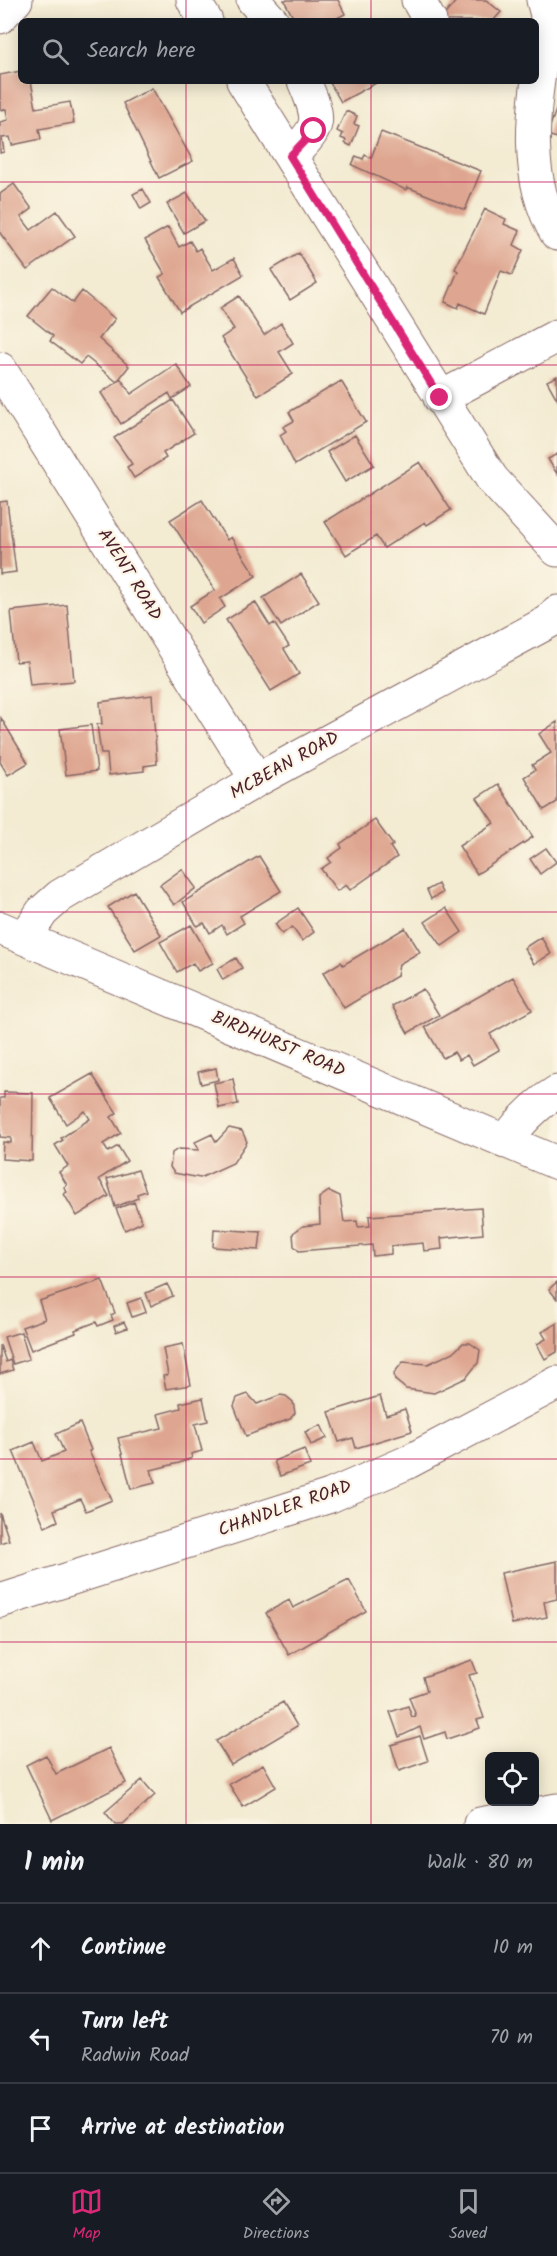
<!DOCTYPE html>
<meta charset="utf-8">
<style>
:root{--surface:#171b24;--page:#20242c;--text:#f1f3f6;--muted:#9ea1a6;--line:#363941;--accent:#db2777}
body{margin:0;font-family:Kalam,sans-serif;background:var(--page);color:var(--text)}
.controls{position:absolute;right:18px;bottom:18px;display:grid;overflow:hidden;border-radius:9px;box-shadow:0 3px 15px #0003}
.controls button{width:54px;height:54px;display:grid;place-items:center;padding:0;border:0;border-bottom:2px solid var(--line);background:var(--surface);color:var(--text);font:30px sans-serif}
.stop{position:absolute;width:18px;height:18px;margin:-14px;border:4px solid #db2777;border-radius:50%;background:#fff}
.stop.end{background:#db2777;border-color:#fff;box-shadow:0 2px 6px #0008}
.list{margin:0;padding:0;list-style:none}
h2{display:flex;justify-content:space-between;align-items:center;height:78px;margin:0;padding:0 24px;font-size:26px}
h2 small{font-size:20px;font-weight:400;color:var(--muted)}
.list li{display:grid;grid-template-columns:39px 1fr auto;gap:18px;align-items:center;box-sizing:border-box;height:90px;padding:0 24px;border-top:2px solid var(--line)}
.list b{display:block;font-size:22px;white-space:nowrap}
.list p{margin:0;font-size:20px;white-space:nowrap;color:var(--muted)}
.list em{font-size:20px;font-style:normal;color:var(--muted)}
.icon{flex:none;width:33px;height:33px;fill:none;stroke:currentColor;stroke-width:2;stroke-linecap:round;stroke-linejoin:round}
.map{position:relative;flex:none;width:557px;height:1824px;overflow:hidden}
.search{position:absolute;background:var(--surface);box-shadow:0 3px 15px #0003;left:18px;right:18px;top:18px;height:66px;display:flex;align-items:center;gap:15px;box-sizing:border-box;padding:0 21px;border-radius:9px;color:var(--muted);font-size:22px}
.sheet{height:348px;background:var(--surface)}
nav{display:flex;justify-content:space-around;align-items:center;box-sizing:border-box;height:84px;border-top:2px solid var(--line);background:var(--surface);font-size:16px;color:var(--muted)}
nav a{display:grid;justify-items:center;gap:3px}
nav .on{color:var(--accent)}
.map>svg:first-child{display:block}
.building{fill:#dea690}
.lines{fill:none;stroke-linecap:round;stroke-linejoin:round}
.minor-casing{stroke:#856665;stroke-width:35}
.minor{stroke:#fff;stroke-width:33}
.route{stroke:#db2777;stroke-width:8}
.grid{fill:none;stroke:#c2185b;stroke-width:1.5;stroke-opacity:0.55}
.labels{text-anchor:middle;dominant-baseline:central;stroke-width:4.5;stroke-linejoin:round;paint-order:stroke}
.street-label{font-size:18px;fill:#4a1f2b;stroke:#fcf5e5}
</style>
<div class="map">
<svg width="557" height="1824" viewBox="0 0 557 1824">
<rect width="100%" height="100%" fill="#fcf5e5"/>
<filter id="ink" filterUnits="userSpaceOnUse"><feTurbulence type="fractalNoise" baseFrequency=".0167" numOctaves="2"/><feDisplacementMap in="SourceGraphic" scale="12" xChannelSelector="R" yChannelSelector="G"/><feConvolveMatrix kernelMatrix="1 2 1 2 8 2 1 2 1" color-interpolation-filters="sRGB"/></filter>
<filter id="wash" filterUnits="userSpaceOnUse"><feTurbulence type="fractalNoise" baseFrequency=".008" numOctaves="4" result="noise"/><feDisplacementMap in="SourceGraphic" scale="24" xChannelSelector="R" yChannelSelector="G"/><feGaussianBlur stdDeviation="1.35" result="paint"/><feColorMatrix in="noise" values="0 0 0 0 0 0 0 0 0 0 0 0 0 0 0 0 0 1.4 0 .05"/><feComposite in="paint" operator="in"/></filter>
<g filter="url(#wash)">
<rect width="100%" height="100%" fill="#f3ebd2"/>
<g id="blocks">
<path class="building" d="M284,0H338L345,14L337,18L339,21H295Z
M457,0H486L501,12L493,21H444L441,19Z
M21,71V81H31L36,108L70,102L74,123L39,129L41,139L12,145L10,137L2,138L4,152L0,153V122L8,120L6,109L0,110V75Z
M329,81H374L376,83L341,102Z
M152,88L193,161L159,178L123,103Z
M557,107V138L547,135Z
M346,111L357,116L354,124L359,126L351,146L345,143L346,140L341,138L343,134L337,131Z
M381,132L481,171L465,210L407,187L406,190L352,165L356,156L363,159L365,155L371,158Z
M14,184L32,209L21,217L31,230L57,211L75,236L27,270L0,233V194Z
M143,189L151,203L141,209L133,194Z
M187,193L205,221L184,233L167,204Z
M485,209L506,219L504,224L520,231L514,245L523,250L512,275L501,271L484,314L460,303L458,308L445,302L458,271L455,269Z
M168,227L179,247L190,241L196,251L200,248L213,270L234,258L243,275L180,312L159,277L165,274L145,240Z
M299,253L317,283L290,300L271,270Z
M52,287L73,303L82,291L115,319L99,339L129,366L117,382L86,357L80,364L50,341L53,336L28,316Z
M239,296L264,335L281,323L293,343L279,352L293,374L258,396L221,338L234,329L220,308Z
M176,364L191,387L172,399L169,393L121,424L101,393L121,379L131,394Z
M557,376V399L547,381Z
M341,381L366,422L295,465L280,435L286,431L283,427L294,421L289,412Z
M173,400L194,433L163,453L166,458L134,478L127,467L132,464L114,438Z
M355,435L374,465L345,482L327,452Z
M557,454V474L548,459Z
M420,462L451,510L427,525L425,522L384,548L376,536L346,555L325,522Z
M202,500L227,540L231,537L256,576L220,599L225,607L201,623L190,606L215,590L170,520Z
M7,501L16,572L0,574V502Z
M301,574L319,601L281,626L263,598Z
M255,602L270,626L274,623L289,646L284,649L299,674L271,691L226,620Z
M67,605L74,681L30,685L27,661L16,662L11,611Z
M152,695L157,764L144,766V771L109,775L107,754H101L97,724H102L100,702Z
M1,718L28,763L8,775L0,762Z
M557,722V802L544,810L524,777L535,770L532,765L551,753L539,734Z
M91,725L97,771L66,775L60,729Z
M498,784L533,837L477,874L459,846L494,823L477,798Z
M375,820L393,845L390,847L397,857L350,890L346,885L337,891L321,869L331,862L328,858L342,848L340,844Z
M546,848L556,862L540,874L530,859Z
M259,856L281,891L240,916L244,923L227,934L222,925L210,933L204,923L197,926L183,902Z
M182,869L196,888L174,905L160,885Z
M438,884L442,893L431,899L427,890Z
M134,891L161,935L135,950L108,907Z
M298,908L314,932L302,941L292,927L282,934L275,924Z
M446,908L462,932L442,946L425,922Z
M191,925L213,963L198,971L193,963L177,972L160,942Z
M405,928L420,952L399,964L397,976L344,1008L323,973L341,962L343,965Z
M541,937L551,954L534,964L524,948Z
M236,958L242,968L223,980L217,969Z
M513,977L532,1010L490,1034L499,1050L473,1065L467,1055L459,1060L454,1052L443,1058L425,1027Z
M423,989L439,1015L408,1033L392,1006Z
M216,1068L218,1080L201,1084L198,1072Z
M92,1074L117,1113L111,1117L121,1133L103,1144L108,1152L118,1146L127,1161L99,1179L109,1196L77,1216L64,1194L67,1192L64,1187L67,1185L59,1172L68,1166L55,1145L63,1140L61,1138L90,1119L85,1111L66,1124L50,1098Z
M233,1079L238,1104L219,1108L214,1083Z
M4,1092L33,1093L32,1161L2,1159L3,1142L11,1143V1138L0,1137V1098H4Z
M229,1128L242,1131L247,1142L233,1163L200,1178L174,1173L170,1167L172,1153L178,1149L199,1150L195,1142L212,1134L216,1142Z
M138,1170L146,1191L137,1194L138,1198L115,1207L107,1179Z
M329,1191L340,1196L344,1222L357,1221L358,1227L370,1226L369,1216L481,1208L483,1234L441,1238L442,1249L424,1251L423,1243L391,1246V1254L373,1256L372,1245L299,1251L294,1246L293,1233L303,1226L320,1224L319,1198Z
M134,1202L142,1222L125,1230L116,1209Z
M214,1229L261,1232L259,1250L213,1247Z
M102,1280L115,1313L111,1315L113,1320L98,1326L96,1322L75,1330L76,1333L31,1350L22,1327L45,1319L39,1301Z
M557,1282V1299L549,1289Z
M167,1284L173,1296L151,1306L146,1293Z
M141,1298L146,1312L132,1317L127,1303Z
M124,1322L127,1328L116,1332L114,1326Z
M557,1323V1352L545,1359L537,1344L546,1339L542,1332Z
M21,1332L29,1359L13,1364L4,1337Z
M463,1343H470L480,1350L478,1363L466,1378L434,1393L406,1389L395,1380L394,1373L403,1362L428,1364L454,1352Z
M183,1344L191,1385L166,1389L163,1376L168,1375L163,1348Z
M0,1345L6,1362L10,1360L13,1370L0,1374Z
M248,1394L257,1404L280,1395L286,1396L293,1402L295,1413L290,1419L246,1436L234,1406L237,1398Z
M380,1396L386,1415L405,1409L412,1431L356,1448L353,1438L339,1442L329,1412Z
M203,1398L208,1421L195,1424L202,1451L191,1454L192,1458L179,1463L151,1470L155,1483L131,1489L118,1438L162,1428L158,1414L181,1408L180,1403Z
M80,1423L91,1450L89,1451L112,1500L86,1511L80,1499L54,1510L58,1521L45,1527L13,1451L34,1442L42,1461L64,1452L56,1434Z
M321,1425L327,1438L311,1445L305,1432Z
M304,1449L310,1465L280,1476L274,1461Z
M0,1513L9,1540L0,1543Z
M557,1561V1599L544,1602L547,1617L512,1624L501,1573Z
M349,1580L366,1611L289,1655L266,1613L289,1600L293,1608Z
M472,1660L477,1673L469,1675L484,1718L477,1720L480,1728L447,1739L445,1732L424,1739L420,1727L399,1737L390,1712L408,1706L412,1717L416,1716L409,1697L427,1691L423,1677Z
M283,1702L297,1726L231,1765L216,1741Z
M420,1736L428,1761L399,1771L391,1745Z
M109,1748L126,1783L52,1820L26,1765L46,1755L56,1774Z
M263,1764L276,1787L243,1807L229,1784Z
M142,1780L155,1795L123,1824H115L105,1812Z"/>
</g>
</g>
<g filter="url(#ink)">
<use href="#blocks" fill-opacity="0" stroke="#856665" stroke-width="1.5"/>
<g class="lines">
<defs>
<path id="minor" d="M193,0L206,21
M253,0L272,21
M418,0L430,21
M543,0L547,15L546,26C536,95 519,171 557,234
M0,17L16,0
M243,81L492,479L557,550
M290,156C322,126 321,121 304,81
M0,369L257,780
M440,398L557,336
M0,928L557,1163
M25,938L42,912L60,896L257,780L550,621L557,612
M505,1142C520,1121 535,1105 557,1092
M0,1601L330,1496L408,1462L557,1383
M480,1824L557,1810"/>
</defs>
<use href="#minor" class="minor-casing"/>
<use href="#minor" class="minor"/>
</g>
</g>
<g class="lines" filter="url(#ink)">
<path class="route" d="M314,131L290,156L440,398"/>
</g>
<path class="grid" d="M186,0V21M371,0V21M186,81V1824M371,81V1824M0,182H557M0,365H557M0,547H557M0,730H557M0,912H557M0,1094H557M0,1277H557M0,1459H557M0,1642H557"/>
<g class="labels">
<g class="street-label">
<text transform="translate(129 575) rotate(58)">AVENT ROAD</text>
<text transform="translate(285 766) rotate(-29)">MCBEAN ROAD</text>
<text transform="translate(278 1045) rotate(23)">BIRDHURST ROAD</text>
<text transform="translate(285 1509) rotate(-19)">CHANDLER ROAD</text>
</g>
</g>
</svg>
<div class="controls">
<button><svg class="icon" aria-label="locate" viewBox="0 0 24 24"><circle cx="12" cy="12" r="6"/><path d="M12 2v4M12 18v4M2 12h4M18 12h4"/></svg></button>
</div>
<div class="stop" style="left:314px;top:131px"></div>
<div class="stop end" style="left:440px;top:398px"></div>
<div class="search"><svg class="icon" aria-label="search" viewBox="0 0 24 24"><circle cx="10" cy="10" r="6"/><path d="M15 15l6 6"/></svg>Search here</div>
</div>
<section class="sheet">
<h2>1 min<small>Walk · 80 m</small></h2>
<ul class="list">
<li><svg class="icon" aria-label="ahead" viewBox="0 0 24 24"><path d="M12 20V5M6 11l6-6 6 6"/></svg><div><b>Continue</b></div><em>10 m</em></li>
<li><svg class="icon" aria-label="left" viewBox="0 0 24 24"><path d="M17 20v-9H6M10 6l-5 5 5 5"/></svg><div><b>Turn left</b><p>Radwin Road</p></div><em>70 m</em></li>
<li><svg class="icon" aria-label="arrive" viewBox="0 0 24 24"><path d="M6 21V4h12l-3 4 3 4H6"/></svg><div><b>Arrive at destination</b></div></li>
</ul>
</section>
<nav>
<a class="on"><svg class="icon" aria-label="map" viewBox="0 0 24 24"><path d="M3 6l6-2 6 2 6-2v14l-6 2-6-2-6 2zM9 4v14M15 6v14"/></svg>Map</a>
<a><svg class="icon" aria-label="directions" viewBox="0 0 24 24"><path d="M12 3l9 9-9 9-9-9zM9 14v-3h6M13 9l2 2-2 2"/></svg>Directions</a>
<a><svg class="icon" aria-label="saved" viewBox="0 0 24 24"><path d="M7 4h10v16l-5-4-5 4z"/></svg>Saved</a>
</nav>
